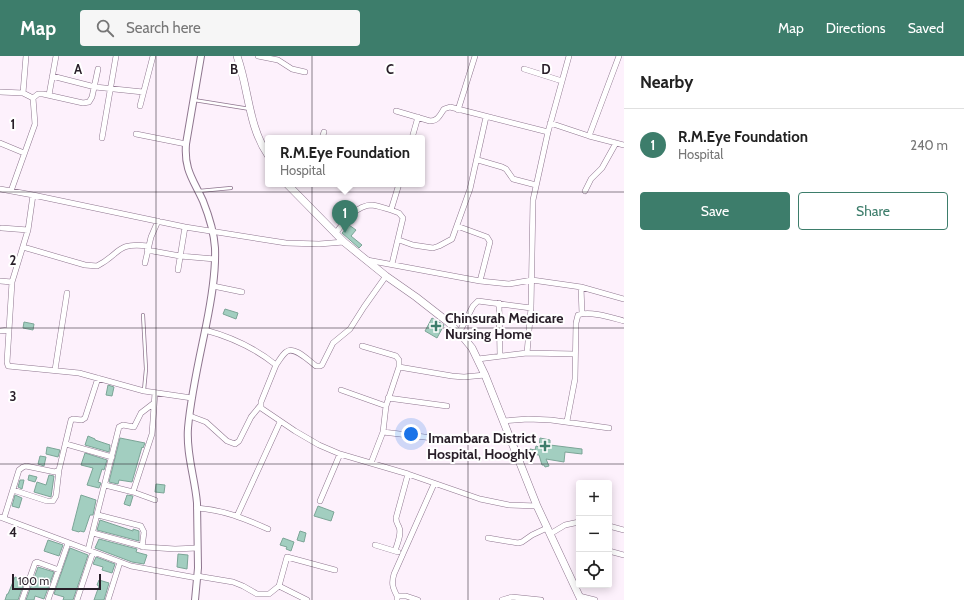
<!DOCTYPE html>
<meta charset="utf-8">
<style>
:root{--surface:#fff;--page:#f6f6f6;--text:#222;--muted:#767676;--line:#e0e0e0;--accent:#3d7d6b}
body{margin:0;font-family:Cabin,sans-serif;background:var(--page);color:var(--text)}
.controls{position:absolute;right:12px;bottom:12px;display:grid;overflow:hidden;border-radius:4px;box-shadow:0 2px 10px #0003}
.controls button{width:36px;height:36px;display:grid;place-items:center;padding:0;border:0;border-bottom:1px solid var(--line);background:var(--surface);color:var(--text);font:20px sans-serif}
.scale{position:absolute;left:12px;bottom:10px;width:89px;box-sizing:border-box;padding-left:4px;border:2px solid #281e28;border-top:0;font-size:11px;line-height:14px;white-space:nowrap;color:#281e28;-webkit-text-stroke:3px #fff;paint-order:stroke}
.you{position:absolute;left:411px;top:378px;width:14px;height:14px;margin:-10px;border:3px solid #fff;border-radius:50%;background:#1a73e8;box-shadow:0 0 0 6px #1a73e833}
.badge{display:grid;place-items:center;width:26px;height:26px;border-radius:50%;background:var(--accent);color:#fff;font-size:13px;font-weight:700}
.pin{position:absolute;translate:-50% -33px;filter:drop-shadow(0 1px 2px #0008)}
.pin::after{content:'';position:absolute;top:21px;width:14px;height:12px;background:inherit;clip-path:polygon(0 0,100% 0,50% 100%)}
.popup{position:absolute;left:265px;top:79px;width:160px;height:52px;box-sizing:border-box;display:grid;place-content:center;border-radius:4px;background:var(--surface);filter:drop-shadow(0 1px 3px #0005);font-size:13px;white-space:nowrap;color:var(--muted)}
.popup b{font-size:15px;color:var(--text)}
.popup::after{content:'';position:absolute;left:50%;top:100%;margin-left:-8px;border:8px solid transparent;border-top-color:var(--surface)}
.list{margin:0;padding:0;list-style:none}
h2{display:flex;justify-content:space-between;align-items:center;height:52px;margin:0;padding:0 16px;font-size:17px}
h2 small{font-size:13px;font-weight:400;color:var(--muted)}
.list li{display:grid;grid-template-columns:26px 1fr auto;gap:12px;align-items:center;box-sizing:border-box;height:72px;padding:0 16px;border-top:1px solid var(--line)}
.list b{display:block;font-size:15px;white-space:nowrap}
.list p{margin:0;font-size:13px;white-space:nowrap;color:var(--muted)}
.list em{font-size:13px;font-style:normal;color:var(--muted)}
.actions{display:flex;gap:8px;padding:12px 16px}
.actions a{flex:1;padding:9px 0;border:1px solid var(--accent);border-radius:4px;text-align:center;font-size:14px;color:var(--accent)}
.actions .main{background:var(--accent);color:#fff}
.icon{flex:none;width:22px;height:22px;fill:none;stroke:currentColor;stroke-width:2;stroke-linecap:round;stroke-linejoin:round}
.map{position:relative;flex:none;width:624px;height:544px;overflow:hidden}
header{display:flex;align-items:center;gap:24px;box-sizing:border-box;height:56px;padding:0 20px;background:var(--accent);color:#fff}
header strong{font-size:19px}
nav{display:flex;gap:22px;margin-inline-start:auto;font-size:14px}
.search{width:280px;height:36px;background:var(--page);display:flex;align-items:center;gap:10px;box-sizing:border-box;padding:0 14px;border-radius:4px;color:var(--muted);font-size:15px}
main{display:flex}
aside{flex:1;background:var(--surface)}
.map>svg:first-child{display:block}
.building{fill:#a2cec0;stroke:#7ca597}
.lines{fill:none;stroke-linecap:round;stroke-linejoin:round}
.service-casing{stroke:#8f768f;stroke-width:4}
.minor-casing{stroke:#8f768f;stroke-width:6}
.tertiary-casing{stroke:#8f768f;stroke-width:8}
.secondary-casing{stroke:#8f768f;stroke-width:8}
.service{stroke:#fff;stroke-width:2.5}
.minor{stroke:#fff;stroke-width:5}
.tertiary{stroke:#fff;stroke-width:6}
.secondary{stroke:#fff;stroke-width:7}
.grid{fill:none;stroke:#281e28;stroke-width:1;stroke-opacity:0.55}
.poi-dot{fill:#3d7d6b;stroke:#fff;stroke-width:1.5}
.labels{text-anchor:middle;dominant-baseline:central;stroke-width:4;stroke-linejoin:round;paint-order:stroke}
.poi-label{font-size:14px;font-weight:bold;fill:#281e28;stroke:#fff;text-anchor:start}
.grid-label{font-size:13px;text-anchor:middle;font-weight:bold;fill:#281e28;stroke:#fff;stroke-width:4;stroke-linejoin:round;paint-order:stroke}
</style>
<header>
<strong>Map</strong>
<div class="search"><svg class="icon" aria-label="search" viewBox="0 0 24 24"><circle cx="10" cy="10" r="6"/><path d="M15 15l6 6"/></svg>Search here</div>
<nav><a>Map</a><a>Directions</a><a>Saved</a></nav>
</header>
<main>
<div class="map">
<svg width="624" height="544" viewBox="0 0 624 544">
<rect width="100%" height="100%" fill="#fdf1fc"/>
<path class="building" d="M349,169L356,174L351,180L362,189L359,192L342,177Z
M225,253L238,257L236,263L223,258Z
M432,262L444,269L437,282L425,275Z
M24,266L34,268L33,274L23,272Z
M108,329L114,331L112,340L106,339Z
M88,380L95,383V384L110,389L109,396L85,389Z
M120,382L145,387L143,392L142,391L132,426L119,424L118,428L109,426Z
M540,382L550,384V389L582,393V398L565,396L564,406L546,403L549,410L545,411L544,409H542L539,399L530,398V393L535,394L536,390L539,391Z
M47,391L60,394L58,401L46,398Z
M85,397L107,404L104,414L102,413L98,426L101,427L99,432L87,429L93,412L81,409Z
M40,400L46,401L44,410L38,408Z
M29,419L37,421L35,426L28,424Z
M49,419L54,420L51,441L34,436L37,426L46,429Z
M20,424H24L22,433L18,431Z
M156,428L165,429L164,437L155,436Z
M15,439L22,442L19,452L12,450Z
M81,439L96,444L93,459H90L85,474L84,476L80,475L79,476L72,474Z
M127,439L133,440L130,450L124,448Z
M318,450L334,456L331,465L314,460Z
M100,464L133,475V473L139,475V485L97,474Z
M300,475L306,477L304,486L297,484Z
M283,482L294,486L291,495L286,493L287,491L280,489Z
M99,483L137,493L136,496L147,499L144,508L132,506L95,492Z
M48,484L63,489L59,500L44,495Z
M70,492L88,499L73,544H63L64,541L54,538Z
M178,498L188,499L187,513L177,511Z
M96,501L115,508L112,517L102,514L103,511L93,508Z
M38,511L54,516L44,543L35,540L34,544H26Z
M15,521L25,524L18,544H5L7,538H8Z
M99,524L109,527L104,544H94L99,530L97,529Z"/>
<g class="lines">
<defs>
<path id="service" d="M194,44L250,53
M199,135L231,132
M143,259L146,313L144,334"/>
<path id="minor" d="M258,0L278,4L292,13L305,16
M524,13L562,25
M52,20L95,31L143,36
M0,36L23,37L33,42L35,68L11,135
M23,37L26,0
M49,39L56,0
M33,42L38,38H43L83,47L89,46L92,41L98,13
M140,50L153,0
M458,54L475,0
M396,55L430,65C438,65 440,59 444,53L450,51L548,76
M550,67L589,80L624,89
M136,78L186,88
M589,80L619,0
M102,82L116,0
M322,82L324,76
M412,82L418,61
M0,87L24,97
M478,104L502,111L506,113L513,123L536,129
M0,133L33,139L185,171L286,187L319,188L344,186
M585,135L591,123L602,112L616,87
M33,139L28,174L12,226L7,306L8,310L79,317L144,335L192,342
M391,154L399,157L403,162L392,208
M457,170L487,181L490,186L480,225
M2,172L28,174
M335,178C344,166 356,149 372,149C378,150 385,152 391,154L399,128
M399,184L413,189L433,192L439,190L452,183L470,133L486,61
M23,191L85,209L97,210C121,198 115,186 148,190
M147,194L180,200L215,203
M367,204L480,225L509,228L532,224L581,231L582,258
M145,207L151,181L158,165
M178,214L185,171
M0,225L12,226
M213,230L242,236
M581,231L624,243
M499,247L500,300
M205,274C231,281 255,292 276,309L261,346V352L295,375L319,389L340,398L408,418L480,443L509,449L537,450
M0,275L9,274
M459,277L473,250L478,245L531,252
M362,290L396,300L399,304V311
M527,297L531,252L533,144L548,76L569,0
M478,303L527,297L575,298
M276,309C279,305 282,299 286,296C294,289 309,305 316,310H320L322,309L333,287L350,273L364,251L386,220
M55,314L67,237
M341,334L386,350
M388,342L447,350
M190,360L206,366L227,385L235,388L239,385L251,361L260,350
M503,365L528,363L551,364L609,372
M567,365L575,323L576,267L578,259C589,254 613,262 624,265
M383,376L441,383
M66,388L112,401
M371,407L383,376L386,350L399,311L452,320L464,321L485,319
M105,429L133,436L155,444
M13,434L47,445H53L56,440L59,414
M133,436L152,378L155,337
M320,445L340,398
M197,452C224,454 243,462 268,473
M98,459L141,470L144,476L142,491
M237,460L280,366
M0,461L131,510L197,522
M4,462L19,414L23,411L26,410L55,416L59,414L71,364L73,363L82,364L85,362L98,322
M609,470L624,474
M93,477L145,491L175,493L197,492
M550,478L565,469L579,466
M488,482L518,487L522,486L532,479L547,472
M375,489L398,496
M88,494L119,371L123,369L134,371L141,357L154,347
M395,495C397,488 402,478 399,471C397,467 396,466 396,462L408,418
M609,495L624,499
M197,520L233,526L243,530L257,538H269L279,530L287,501L335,514
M279,530L307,544
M397,540H406L418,544
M579,540L595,544
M22,544L35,507L37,506L59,514
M48,544L68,487
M77,544L93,496
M108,544L120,506
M397,544V540C393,532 391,528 394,518L434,428
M502,544L512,541L541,544"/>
<path id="tertiary" d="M195,544L198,512L197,447C195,422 186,398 188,372C191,338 199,304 206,270C211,245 216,218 215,192C214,176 209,160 203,145C193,123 184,114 186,88L201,0"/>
<path id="secondary" d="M237,0C249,33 248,70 268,99
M287,128L344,186L386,220L416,241L448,266L463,281L472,292L485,319L537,450L581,544"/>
</defs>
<use href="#service" class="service-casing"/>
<use href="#minor" class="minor-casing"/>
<use href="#tertiary" class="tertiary-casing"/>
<use href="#secondary" class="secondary-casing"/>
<use href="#service" class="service"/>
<use href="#minor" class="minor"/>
<use href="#tertiary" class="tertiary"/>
<use href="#secondary" class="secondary"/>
</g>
<path class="grid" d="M156,0V544M312,0V544M468,0V544M0,136H624M0,272H624M0,408H624"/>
<g class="poi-dot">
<path d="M434 264h4v4h4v4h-4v4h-4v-4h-4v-4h4z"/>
<path d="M543 384h4v4h4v4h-4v4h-4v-4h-4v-4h4z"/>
</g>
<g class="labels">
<g class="poi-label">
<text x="445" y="262">Chinsurah Medicare<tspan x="445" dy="16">Nursing Home</tspan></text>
<text x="536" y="382" text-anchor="end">Imambara District<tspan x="536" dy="16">Hospital, Hooghly</tspan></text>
</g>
</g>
<g class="grid-label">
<text x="78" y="18">A</text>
<text x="234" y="18">B</text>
<text x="390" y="18">C</text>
<text x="546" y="18">D</text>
<text x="13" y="73">1</text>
<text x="13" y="209">2</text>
<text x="13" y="345">3</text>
<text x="13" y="481">4</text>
</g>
</svg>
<div class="controls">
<button>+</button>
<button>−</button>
<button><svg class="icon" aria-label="locate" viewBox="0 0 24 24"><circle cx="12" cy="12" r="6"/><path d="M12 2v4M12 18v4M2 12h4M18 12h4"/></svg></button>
</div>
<div class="scale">100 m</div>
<div class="you"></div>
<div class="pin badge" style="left:345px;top:177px">1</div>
<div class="popup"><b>R.M.Eye Foundation</b>Hospital</div>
</div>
<aside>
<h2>Nearby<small></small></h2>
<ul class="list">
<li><span class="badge">1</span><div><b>R.M.Eye Foundation</b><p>Hospital</p></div><em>240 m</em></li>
</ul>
<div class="actions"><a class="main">Save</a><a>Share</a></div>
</aside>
</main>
